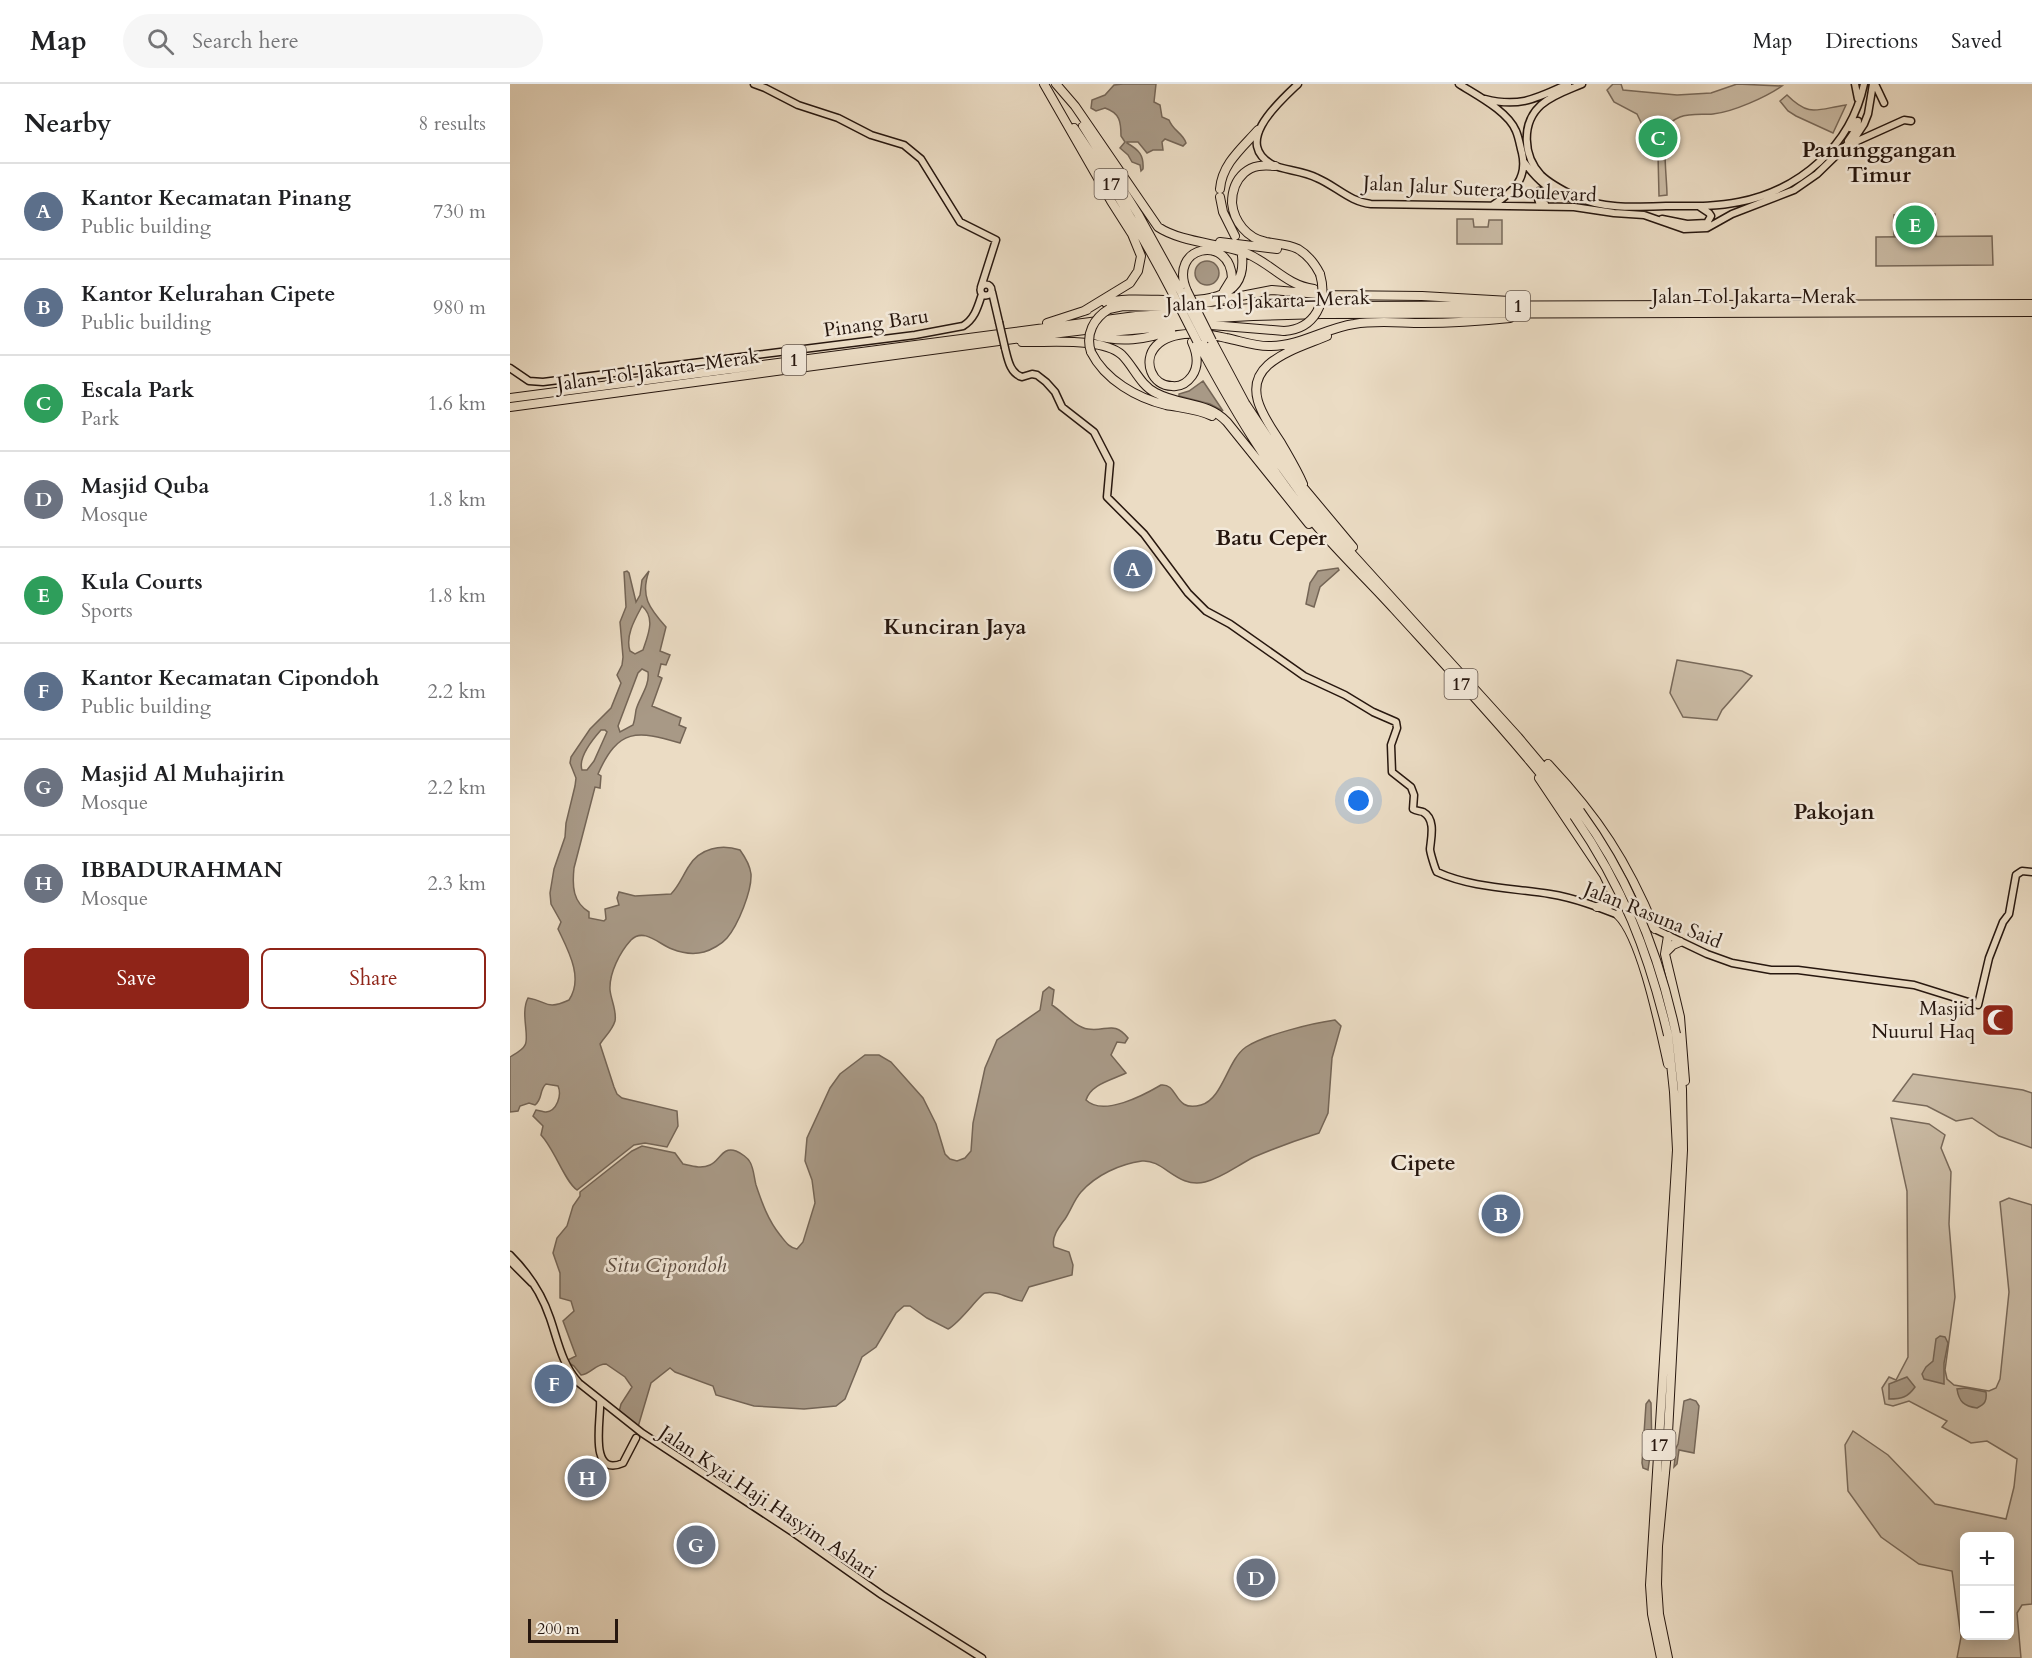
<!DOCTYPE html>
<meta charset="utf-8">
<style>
:root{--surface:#fff;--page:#f6f6f6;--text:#202124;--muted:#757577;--line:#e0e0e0;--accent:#8f2418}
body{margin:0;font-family:Cardo,serif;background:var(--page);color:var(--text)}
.controls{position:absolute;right:18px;bottom:18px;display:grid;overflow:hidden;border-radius:9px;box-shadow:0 3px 15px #0003}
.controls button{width:54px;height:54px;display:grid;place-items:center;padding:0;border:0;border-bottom:2px solid var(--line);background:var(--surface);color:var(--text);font:30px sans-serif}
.scale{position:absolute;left:18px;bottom:15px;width:90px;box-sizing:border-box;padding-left:6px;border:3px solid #27170f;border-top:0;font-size:16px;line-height:21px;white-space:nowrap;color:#27170f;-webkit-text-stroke:4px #f2e8d9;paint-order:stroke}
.you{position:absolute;left:849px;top:717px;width:21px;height:21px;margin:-15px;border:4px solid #fff;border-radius:50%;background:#1a73e8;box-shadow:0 0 0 9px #1a73e833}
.badge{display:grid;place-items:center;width:39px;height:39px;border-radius:50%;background:var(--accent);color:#fff;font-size:20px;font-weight:700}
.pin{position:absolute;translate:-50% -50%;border:3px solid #fff;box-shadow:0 2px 6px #0006}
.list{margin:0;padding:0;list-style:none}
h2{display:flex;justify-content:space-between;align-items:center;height:78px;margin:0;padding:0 24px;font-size:26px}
h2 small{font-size:20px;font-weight:400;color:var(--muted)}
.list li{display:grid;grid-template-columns:39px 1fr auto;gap:18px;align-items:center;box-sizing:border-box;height:96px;padding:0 24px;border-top:2px solid var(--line)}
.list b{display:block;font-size:22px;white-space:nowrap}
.list p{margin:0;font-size:20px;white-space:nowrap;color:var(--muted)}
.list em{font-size:20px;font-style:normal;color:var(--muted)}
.actions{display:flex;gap:12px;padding:18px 24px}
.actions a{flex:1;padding:14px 0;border:2px solid var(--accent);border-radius:9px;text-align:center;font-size:21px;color:var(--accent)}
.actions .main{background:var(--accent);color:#fff}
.icon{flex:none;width:33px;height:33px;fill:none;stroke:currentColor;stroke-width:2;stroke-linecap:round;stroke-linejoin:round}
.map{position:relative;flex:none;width:1522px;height:1574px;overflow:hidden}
header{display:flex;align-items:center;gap:36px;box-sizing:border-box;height:84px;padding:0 30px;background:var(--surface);border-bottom:2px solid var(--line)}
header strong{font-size:28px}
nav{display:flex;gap:33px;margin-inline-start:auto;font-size:21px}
.search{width:420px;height:54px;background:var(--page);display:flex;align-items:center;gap:15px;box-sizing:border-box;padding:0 21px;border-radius:33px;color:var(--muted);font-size:22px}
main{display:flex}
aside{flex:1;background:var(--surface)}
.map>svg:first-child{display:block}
.green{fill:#cabba5;stroke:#78695a;stroke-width:1.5;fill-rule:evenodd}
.water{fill:#a89986;stroke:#746556;stroke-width:1.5;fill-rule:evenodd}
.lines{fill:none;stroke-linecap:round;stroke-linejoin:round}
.major-casing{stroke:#27170f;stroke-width:9}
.highway-casing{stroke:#27170f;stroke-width:10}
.major{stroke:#ebdcc4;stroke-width:6}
.highway{stroke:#ebdcc4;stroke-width:8}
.major-bridge-casing{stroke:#27170f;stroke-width:9;stroke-linecap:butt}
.highway-bridge-casing{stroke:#27170f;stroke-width:10;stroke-linecap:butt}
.major-bridge{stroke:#ebdcc4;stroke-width:6}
.highway-bridge{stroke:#ebdcc4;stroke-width:8}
.labels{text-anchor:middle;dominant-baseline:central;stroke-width:5;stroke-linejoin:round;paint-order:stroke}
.shield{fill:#f2e8d9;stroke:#64564c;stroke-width:1.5}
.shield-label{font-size:18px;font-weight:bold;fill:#27170f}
.street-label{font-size:20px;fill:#27170f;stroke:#f2e8d9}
.poi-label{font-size:20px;fill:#27170f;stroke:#f2e8d9;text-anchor:end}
.water-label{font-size:21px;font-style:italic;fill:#5b4b3f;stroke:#f2e8d9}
.quarter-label{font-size:22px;font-weight:bold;fill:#27170f;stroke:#f2e8d9}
</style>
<header>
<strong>Map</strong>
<div class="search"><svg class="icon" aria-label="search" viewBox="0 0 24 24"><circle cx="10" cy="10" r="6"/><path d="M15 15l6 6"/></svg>Search here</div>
<nav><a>Map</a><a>Directions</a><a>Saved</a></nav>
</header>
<main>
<aside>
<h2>Nearby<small>8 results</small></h2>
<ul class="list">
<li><span class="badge" style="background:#5c6f8a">A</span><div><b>Kantor Kecamatan Pinang</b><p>Public building</p></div><em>730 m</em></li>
<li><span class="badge" style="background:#5c6f8a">B</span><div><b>Kantor Kelurahan Cipete</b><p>Public building</p></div><em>980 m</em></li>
<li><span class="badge" style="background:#2e9e5b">C</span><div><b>Escala Park</b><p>Park</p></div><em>1.6 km</em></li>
<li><span class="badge" style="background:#6b7280">D</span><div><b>Masjid Quba</b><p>Mosque</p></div><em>1.8 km</em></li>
<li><span class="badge" style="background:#2e9e5b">E</span><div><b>Kula Courts</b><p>Sports</p></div><em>1.8 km</em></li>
<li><span class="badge" style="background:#5c6f8a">F</span><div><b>Kantor Kecamatan Cipondoh</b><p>Public building</p></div><em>2.2 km</em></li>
<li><span class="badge" style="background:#6b7280">G</span><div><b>Masjid Al Muhajirin</b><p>Mosque</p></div><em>2.2 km</em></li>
<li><span class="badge" style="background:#6b7280">H</span><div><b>IBBADURAHMAN</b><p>Mosque</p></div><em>2.3 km</em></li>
</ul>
<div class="actions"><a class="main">Save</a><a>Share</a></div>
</aside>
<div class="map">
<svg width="1522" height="1574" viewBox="0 0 1522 1574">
<rect width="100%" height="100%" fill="#ebdcc4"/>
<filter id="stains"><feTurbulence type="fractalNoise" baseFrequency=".00333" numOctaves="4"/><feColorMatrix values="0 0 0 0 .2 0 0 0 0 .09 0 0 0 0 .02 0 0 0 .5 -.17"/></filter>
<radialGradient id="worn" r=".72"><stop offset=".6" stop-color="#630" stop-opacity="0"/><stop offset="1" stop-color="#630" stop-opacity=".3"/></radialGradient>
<path class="green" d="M1103,0H1111L1113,6L1167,11L1201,9L1227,0L1272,2C1256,13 1223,28 1203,30C1193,31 1180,29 1170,33C1165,35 1159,39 1157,45C1152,59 1157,95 1157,111L1149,112L1148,71L1143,58L1137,51L1127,30L1104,18L1097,6Z
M1277,11C1300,34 1307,25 1336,21L1323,49L1286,32L1278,27L1270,17Z
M1425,130L1426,151H1384V131Z
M947,135H963L964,143H978L979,136H992V160H947Z
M1482,152L1483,181L1366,182V153Z
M1167,576L1232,587L1242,592L1212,626L1207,636L1173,633L1160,609Z
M1403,990L1513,1006L1522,1009V1064L1489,1052L1462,1034L1446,1037L1417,1022L1383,1017Z
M1381,1034L1419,1040L1435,1051L1431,1064L1441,1088L1439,1140L1445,1213L1435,1286L1437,1295L1444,1301L1479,1307L1486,1304L1490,1295L1499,1208L1490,1118L1499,1114L1522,1121V1520L1512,1521L1507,1529L1511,1574H1447L1451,1553L1442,1487L1409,1480L1371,1453L1338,1407L1335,1361L1343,1347L1378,1371L1425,1420L1496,1435L1504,1403L1507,1375L1477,1357L1461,1359L1432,1343L1437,1337L1399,1317L1383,1322L1375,1320L1372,1304L1379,1293L1386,1296L1398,1273L1397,1107ZM1454,1452H1500V1552H1454Z"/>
<path class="water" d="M613,0H646L644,18L650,21L652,33L659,36C663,47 673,49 676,59L673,62L655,55L652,58L653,66H643L637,69L628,58H617V59C629,66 634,71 633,85L631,87L630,81L622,78L618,71L610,64L615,58L611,52C611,38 610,29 595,24L586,27L581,24L582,16L595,11L604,1Z
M685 189a12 12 0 1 1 24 0a12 12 0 1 1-24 0Z
M693,297L713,327L700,320L669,312V310L679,307Z
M828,484L829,486L810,503L804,523L796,520L800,499L808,487Z
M117,487L119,489L126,518L130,511L132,496L139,487C130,512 139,524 156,543L150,567L160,571L156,581L151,580L148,592L152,594L142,622L171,634L169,641L176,644L170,659C127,646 108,644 88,690L91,692L90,704L85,703L64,784C62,803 63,818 79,828V834L94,837L96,835L95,825L109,821L107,814L109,808L125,812L161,810C169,802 173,791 179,782C190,764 211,760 230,766C235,773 240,781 241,790C242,807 228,841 217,854C212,860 201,866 194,868C183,871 172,869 162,865C150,861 134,843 121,856C110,868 99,889 100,906C101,916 107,927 105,937C102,947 95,952 90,960L104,1003L107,1010L112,1014L167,1027L168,1042L157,1063L135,1059L124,1061L67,1106C55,1098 45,1066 31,1051L33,1042L23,1032L26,1026C27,1026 34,1028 36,1028C47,1027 52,1011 48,1002L36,1000C29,1006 33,1015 25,1021L19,1019L10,1022L8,1027L0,1028V973C5,970 13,966 15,961C20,953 10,929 18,914C38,917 35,927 59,916C74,894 58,866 48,845L51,838L41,820L40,809L44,785L55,753L56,739L65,702L66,694L60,679L61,673L80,645L101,624L111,599L107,591L112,581L113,573L110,538L116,523L114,488ZM132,522C146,534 138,551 133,566L125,570L120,567C115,552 125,535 132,522ZM132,585L138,588C140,602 129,614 126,626C125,632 125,636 123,641L110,648L108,642L128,589ZM91,646H95L97,648L84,677L77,686H72C68,674 83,655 91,646Z
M539,903L544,906L542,921C553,928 565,943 578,945C596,948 604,936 618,954L615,959L607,958L601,971L616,989C602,996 581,1000 576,1016C593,1033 634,1011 651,1001C669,999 663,1029 691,1021C713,1015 717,976 736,963C754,951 803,939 825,936L831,942L822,974L818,1029L809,1049C787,1056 765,1064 744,1073C728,1081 712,1094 695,1098C667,1105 654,1075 632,1077C610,1080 586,1091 571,1108C564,1116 561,1126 555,1135C549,1143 541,1153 544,1163L559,1168L563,1181L562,1191L519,1203L512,1217C501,1216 487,1206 475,1209C470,1210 450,1239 438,1245L417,1234L400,1222H394L386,1229L366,1263L352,1273L335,1315L326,1322L294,1325L244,1322L206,1311L203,1302L165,1288L160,1284L141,1299L128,1343L109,1328L111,1320L122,1303L115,1293L96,1280C85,1280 81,1290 71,1291L64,1282L59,1279L58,1276L66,1272L53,1237L64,1227L61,1217L50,1214V1189L43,1169L47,1154L57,1142L63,1122L70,1112V1108L122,1067L132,1062L165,1069L173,1080C182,1082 191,1085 200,1081C210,1077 212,1062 226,1067C231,1069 238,1074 240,1078C244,1085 244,1094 246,1101C252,1119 258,1136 270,1151C275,1157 279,1164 287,1165L293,1158L305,1119L302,1096L295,1077L297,1054L320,1004L330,990L355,971H369L381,978L413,1014L426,1040L435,1070L440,1075L447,1077L455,1074L461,1067L463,1039L475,984L487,956L530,926L533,908Z
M1430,1252L1435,1253L1438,1259L1434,1279V1300L1414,1295L1412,1290L1416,1283L1423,1277L1426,1255Z
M1397,1293L1405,1303C1398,1313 1392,1315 1379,1315V1300Z
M1456,1304L1476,1308C1477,1317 1475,1320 1467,1324C1454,1322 1449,1318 1447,1305Z
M1180,1315L1186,1317L1189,1322L1184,1369L1169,1366L1167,1380L1164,1383L1165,1374L1162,1372L1168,1360L1174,1317Z
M1139,1316L1141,1319L1142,1367L1143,1368L1140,1372L1138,1386L1133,1384L1132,1379L1136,1320Z"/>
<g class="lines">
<defs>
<path id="major" d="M244,0L255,4L288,21L328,34L361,51L394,61L411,75L450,138L486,156L471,203
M788,0C769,18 722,59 763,81C773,86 794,87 807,94C826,102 840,118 861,120L1064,123L1104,129L1134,131L1174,145L1197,144L1222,130L1284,106L1307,90L1346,52L1354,40L1358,30L1363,0
M949,0C966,11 998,27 1006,47C1009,54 1010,62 1012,69C1018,95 1003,108 983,121
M1072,0C1058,6 1042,11 1031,21C1011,39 1013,72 1031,91C1040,100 1054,107 1066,113C1094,125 1125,123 1156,122C1180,122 1205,123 1229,118C1290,106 1341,62 1354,0
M1345,0L1348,15
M1365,0L1374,19
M975,15C1010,24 1027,14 1058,0
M1338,57L1347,44L1348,37L1344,38L1340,44
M1343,59L1394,36L1401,37
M1014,78C1027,96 1042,110 1065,115
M1035,120L1029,118L1027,111L1029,107H1039
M1152,135L1177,140L1197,139L1201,132L1199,129L1190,123
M470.5 206a5.5 5.5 0 1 1 11 0a5.5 5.5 0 1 1-11 0Z
M482,208L489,238
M495,264C498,276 500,289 512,293L522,290L527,291L536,298L545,308L552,323L584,348L600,379L597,413L634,450L678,509L696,527L720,540L794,592L835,611L863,628L886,638L887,644L881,661L882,688L901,703L904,711L903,725C906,727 910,727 913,728C926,735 921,754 920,765C920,768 925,785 927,788C962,804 1003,804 1040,810C1065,814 1088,823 1111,832
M0,284L19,297L33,298L405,251L453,242C465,235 468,222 472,210
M1132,839L1197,870L1222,879L1261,886H1288L1404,901L1468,921L1479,874L1493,838L1499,830L1506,791L1512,787L1522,788
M0,1171C18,1189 32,1210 40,1234C48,1257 52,1281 69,1299L132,1349L284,1449L372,1511L472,1574
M0,1177L22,1199
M90,1316C92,1331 77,1395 113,1379L126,1354"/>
<path id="highway" d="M534,0L601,117L622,150L631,172L628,187L620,199L574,227
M546,0L565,22L648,143C672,159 711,159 738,170C763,181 776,201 804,205
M573,42L628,130L670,206
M564,44C600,97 633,152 663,210
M765,82C753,81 743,81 734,89C725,97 722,107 722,119C724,138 737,154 756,158C767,160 778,160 788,165C798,171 805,180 810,190
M710,105C712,80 732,64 748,46
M710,113L713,128L725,152
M710,158L767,165
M677,207C657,162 720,149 722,194L714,207
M596,219C635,205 739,241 732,172
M599,225L613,222L652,223L685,221L762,206L820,211L912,212L1000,217
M537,239L577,226
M588,249L689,240L774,247
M584,251C609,259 637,256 661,246
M695,255L711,287L747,349L805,429L1008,653L1070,727
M687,257C721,321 758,384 805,440C830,470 859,497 885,526C946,593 1010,661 1064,732
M702,257L735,319L782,390L843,463
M512,258C539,259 592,253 612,271C624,283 630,301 646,309C670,322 697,317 717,338L799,440
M682,258C687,269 689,282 682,292C677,299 670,303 662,302C642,302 632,277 646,262C662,245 696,249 716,254C731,257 746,263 761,262C790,262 816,244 844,240C867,236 890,239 913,239C942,239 971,237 1000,234
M581,268C595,296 627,314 656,321C672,324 688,325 702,332
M0,314L626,232L742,224L813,222L1522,220
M0,323L542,250L649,237L743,232L812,230L1522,228
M793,400C787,386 779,373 771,359C757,337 731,305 758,281C774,267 798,260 817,252
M1038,680C1088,733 1117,777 1145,845
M1029,694L1094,791L1114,833
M1087,823H1096L1102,820L1103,810
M1108,831C1132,854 1150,945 1158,980
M1158,852L1155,870L1170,933L1175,997
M1157,867L1163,861L1170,858
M1151,1574L1142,1530L1140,1501L1167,1066L1164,1008L1158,951
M1158,1574L1149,1530L1147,1500L1148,1462L1157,1368L1173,1066L1172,1005L1166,950"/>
</defs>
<use href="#major" class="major-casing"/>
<use href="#highway" class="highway-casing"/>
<use href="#major" class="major"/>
<use href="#highway" class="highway"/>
<defs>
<path id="major-bridge" d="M489,238L495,264"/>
<path id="highway-bridge" d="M670,206L695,255
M677,207L702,257
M663,210L687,257
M774,247C805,245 818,218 810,190
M581,268C575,250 584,234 599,225
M1070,727C1119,794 1149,869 1166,950
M1064,732C1113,803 1138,867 1158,951"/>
</defs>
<use href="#major-bridge" class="major-bridge-casing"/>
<use href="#highway-bridge" class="highway-bridge-casing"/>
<use href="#major-bridge" class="major-bridge"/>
<use href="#highway-bridge" class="highway-bridge"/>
</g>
<defs>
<symbol id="mosque-square" viewBox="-11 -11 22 22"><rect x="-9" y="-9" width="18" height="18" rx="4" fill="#8f2418" stroke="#f2e8d9"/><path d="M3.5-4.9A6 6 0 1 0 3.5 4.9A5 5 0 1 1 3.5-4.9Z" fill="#fff"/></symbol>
</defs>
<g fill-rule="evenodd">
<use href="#mosque-square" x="1469" y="917" width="38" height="38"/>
</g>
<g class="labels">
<g class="shield">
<rect x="584.5" y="85" width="33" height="30" rx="4.5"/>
<rect x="996" y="207" width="24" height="30" rx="4.5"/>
<rect x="272" y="261" width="24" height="30" rx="4.5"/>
<rect x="934.5" y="585" width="33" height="30" rx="4.5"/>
<rect x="1132.5" y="1346" width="33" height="30" rx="4.5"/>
</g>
<g class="shield-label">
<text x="601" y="100">17</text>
<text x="1008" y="222">1</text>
<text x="284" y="276">1</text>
<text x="951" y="600">17</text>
<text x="1149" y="1361">17</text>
</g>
<g class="street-label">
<text transform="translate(970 105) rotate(3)">Jalan Jalur Sutera Boulevard</text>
<text x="1244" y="212">Jalan Tol Jakarta–Merak</text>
<text transform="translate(758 217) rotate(-2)">Jalan Tol Jakarta–Merak</text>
<text transform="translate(366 239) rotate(-8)">Pinang Baru</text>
<text transform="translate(148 286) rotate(-8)">Jalan Tol Jakarta–Merak</text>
<text transform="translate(1143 831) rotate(22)">Jalan Rasuna Said</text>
<text transform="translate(258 1418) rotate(34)">Jalan Kyai Haji Hasyim Ashari</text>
</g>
<g class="poi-label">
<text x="1465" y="924">Masjid<tspan x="1465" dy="23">Nuurul Haq</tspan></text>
</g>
<g class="water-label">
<text x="156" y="1181">Situ Cipondoh</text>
</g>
<g class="quarter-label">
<text x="1369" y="66">Panunggangan<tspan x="1369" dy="25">Timur</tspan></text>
<text x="761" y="454">Batu Ceper</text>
<text x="445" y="543">Kunciran Jaya</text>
<text x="1324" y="728">Pakojan</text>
<text x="913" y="1079">Cipete</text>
</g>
</g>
<rect width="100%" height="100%" filter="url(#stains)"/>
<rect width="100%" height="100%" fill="url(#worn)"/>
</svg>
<div class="controls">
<button>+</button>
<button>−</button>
</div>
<div class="scale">200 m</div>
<div class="you"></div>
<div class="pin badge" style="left:623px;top:485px;background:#5c6f8a">A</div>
<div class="pin badge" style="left:991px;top:1130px;background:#5c6f8a">B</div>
<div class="pin badge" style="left:1148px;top:54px;background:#2e9e5b">C</div>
<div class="pin badge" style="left:746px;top:1494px;background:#6b7280">D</div>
<div class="pin badge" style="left:1405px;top:141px;background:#2e9e5b">E</div>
<div class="pin badge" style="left:44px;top:1300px;background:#5c6f8a">F</div>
<div class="pin badge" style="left:186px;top:1461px;background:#6b7280">G</div>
<div class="pin badge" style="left:77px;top:1394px;background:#6b7280">H</div>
</div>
</main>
